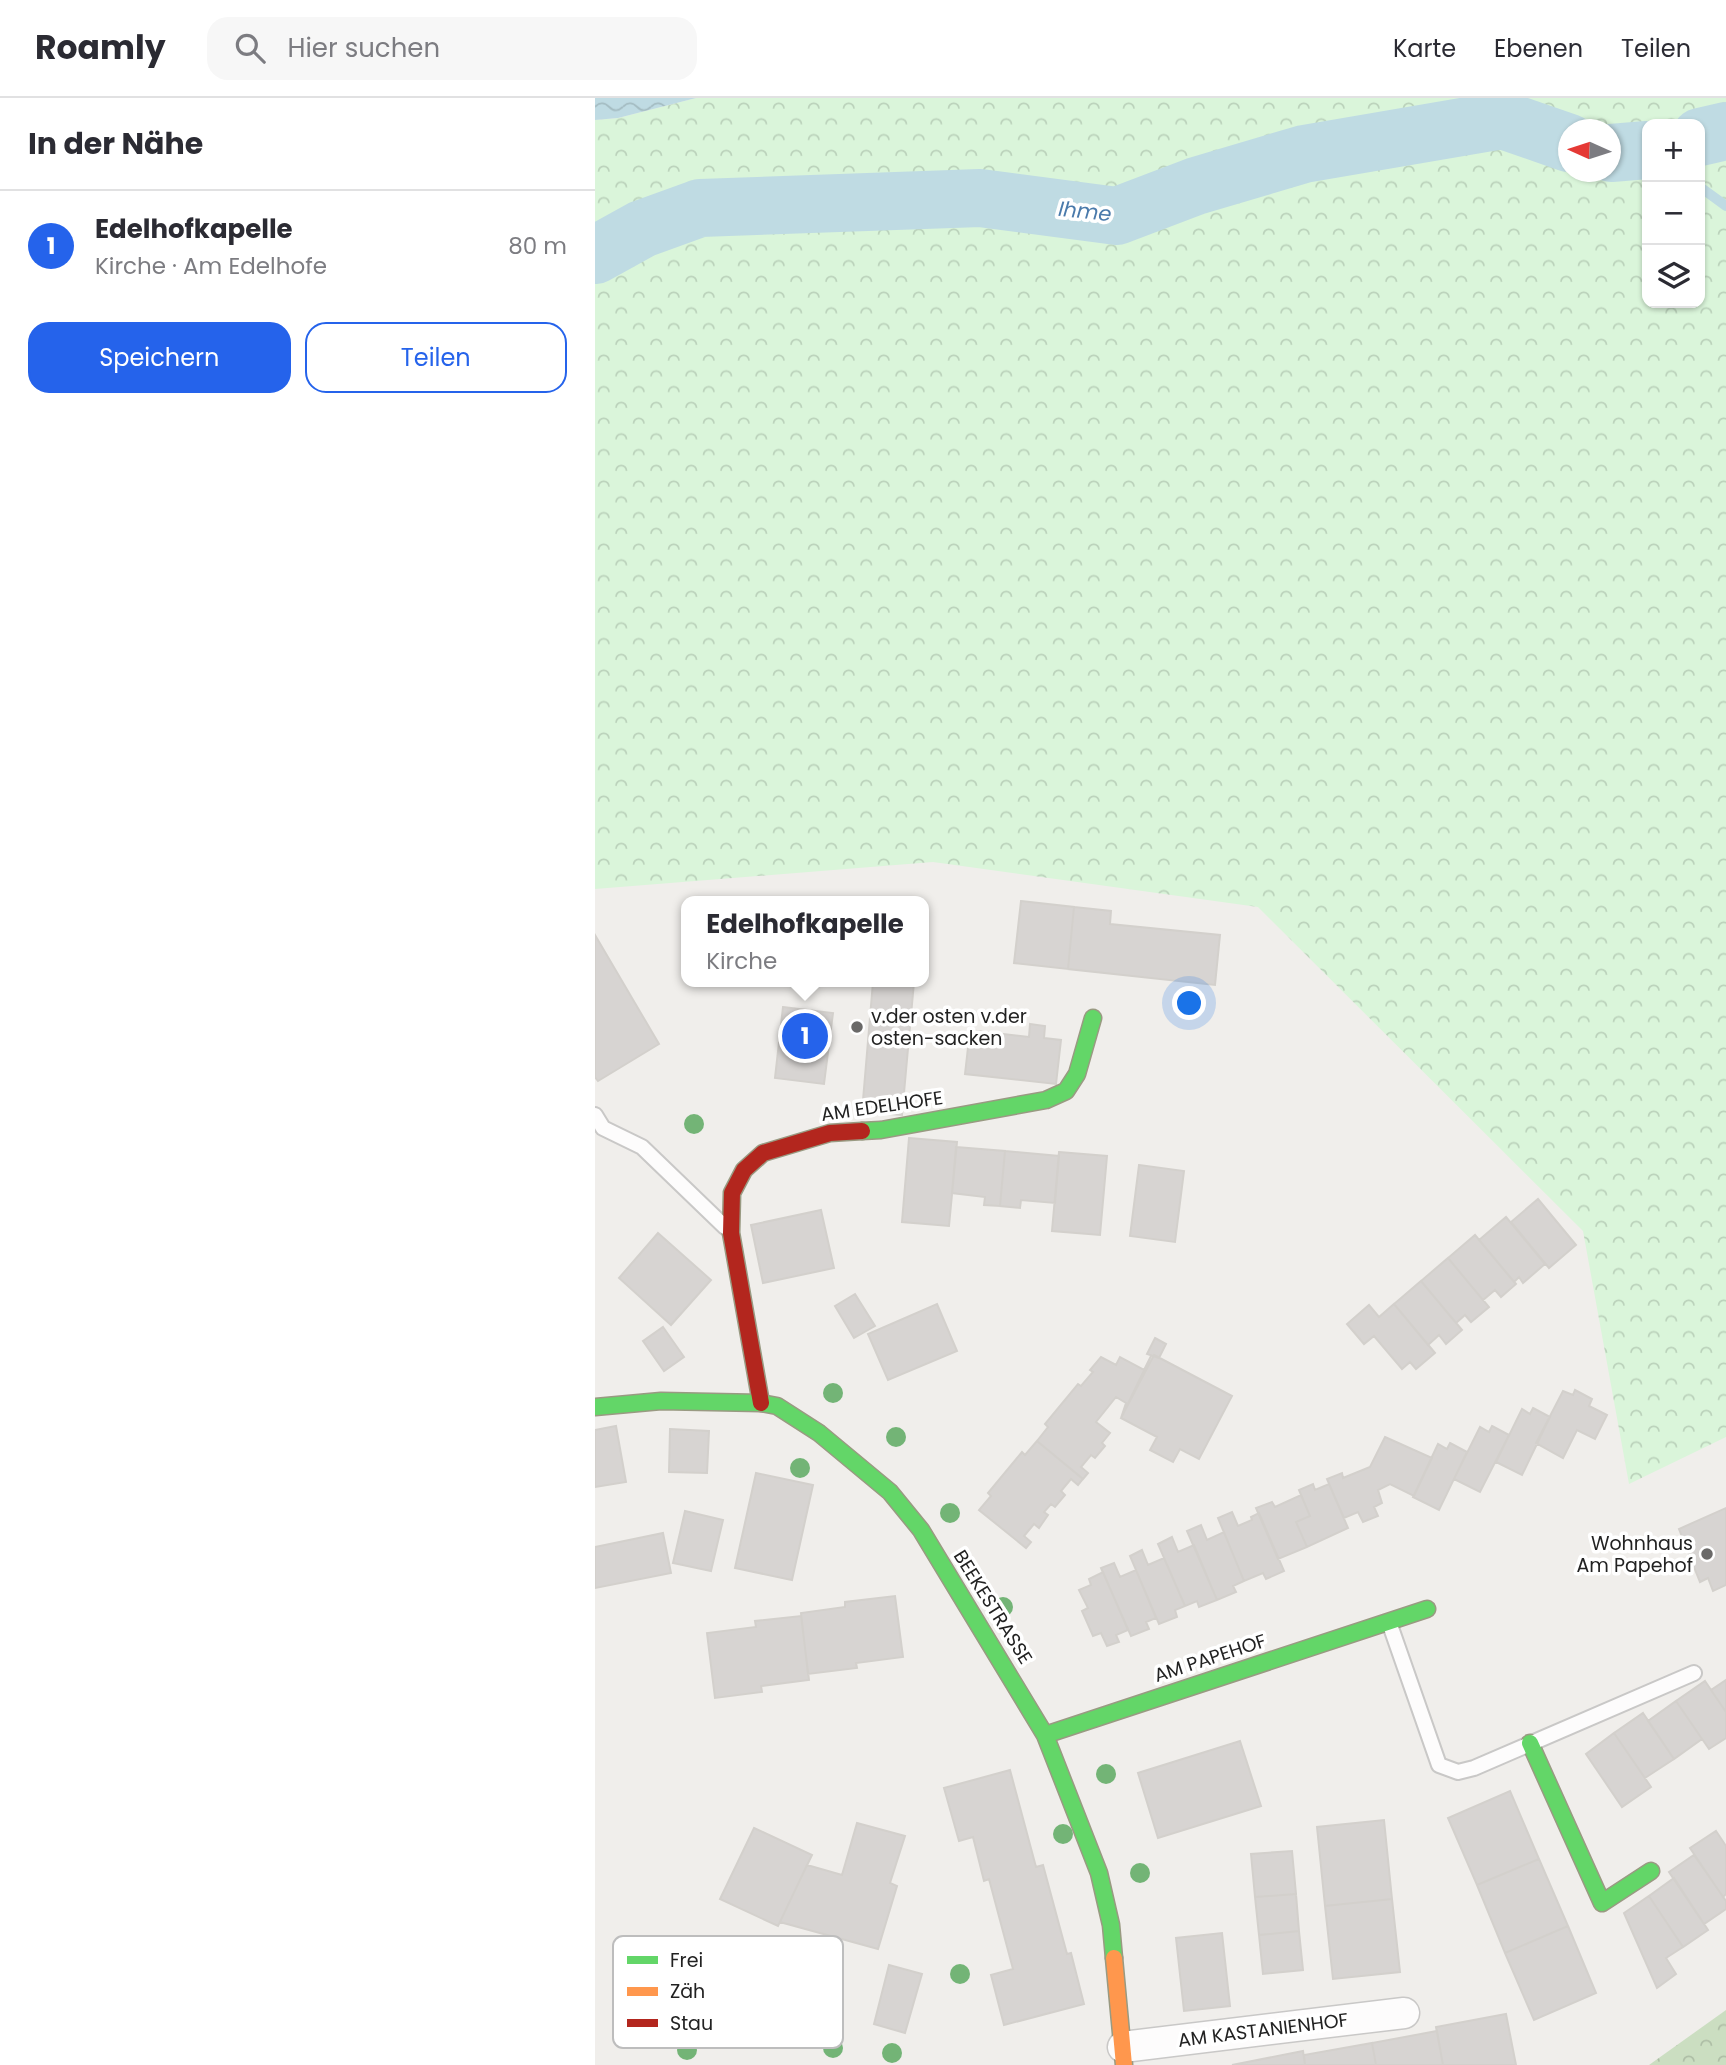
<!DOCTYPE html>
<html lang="de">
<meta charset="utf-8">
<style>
:root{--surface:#fff;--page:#f7f7f7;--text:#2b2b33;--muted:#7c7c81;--line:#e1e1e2;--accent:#2563eb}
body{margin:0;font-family:Poppins,sans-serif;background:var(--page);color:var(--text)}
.controls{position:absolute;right:21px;top:21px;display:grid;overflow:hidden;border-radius:14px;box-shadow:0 2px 5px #0004}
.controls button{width:63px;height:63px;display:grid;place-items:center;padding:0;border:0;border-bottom:2px solid var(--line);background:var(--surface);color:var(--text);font:35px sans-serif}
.compass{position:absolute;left:963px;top:21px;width:63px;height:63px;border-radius:50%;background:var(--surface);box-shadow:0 2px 5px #0004;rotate:273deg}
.you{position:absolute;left:595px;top:906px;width:24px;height:24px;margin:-18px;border:5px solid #fff;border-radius:50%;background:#1a73e8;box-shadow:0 0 0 10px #1a73e833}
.badge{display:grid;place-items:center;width:46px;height:46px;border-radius:50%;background:var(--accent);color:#fff;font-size:23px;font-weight:700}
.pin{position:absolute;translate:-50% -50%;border:4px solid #fff;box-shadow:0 2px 7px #0006}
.popup{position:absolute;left:86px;top:798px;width:248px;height:91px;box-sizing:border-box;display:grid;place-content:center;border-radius:14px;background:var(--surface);filter:drop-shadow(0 2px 5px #0005);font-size:23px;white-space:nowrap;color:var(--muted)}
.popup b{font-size:26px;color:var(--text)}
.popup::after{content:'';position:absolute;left:50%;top:100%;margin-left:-14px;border:14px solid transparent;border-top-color:var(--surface)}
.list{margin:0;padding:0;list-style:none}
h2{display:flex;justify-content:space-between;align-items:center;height:91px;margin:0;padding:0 28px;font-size:30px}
h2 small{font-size:23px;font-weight:400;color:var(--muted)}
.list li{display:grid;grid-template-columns:46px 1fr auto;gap:21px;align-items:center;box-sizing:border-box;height:112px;padding:0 28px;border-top:2px solid var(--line)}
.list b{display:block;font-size:26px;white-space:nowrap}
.list p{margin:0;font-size:23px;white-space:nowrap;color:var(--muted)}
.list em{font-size:23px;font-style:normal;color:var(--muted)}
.actions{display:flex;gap:14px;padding:21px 28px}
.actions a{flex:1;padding:16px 0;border:2px solid var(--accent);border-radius:21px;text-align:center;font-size:24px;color:var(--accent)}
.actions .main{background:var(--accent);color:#fff}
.icon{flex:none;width:38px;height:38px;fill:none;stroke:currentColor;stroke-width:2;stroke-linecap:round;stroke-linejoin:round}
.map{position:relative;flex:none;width:1131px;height:1967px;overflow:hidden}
header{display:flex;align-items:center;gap:42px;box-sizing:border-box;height:98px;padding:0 35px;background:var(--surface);border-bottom:2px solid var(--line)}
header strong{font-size:33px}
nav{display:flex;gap:38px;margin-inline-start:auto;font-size:24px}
.search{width:490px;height:63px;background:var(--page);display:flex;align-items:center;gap:18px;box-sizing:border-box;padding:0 24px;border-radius:21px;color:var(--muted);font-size:26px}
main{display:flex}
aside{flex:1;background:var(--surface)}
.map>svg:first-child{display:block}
.forest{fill:url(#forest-crowns)}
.park{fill:url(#park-crowns);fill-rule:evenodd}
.water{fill:url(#water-waves)}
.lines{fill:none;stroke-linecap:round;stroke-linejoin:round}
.stream{stroke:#bfdbe3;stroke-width:10}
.river{stroke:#bfdbe3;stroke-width:58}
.building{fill:#d7d4d2;stroke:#d3d0cc;stroke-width:2}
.lane-casing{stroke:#c9c8c7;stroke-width:18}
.street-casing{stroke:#c9c8c7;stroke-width:33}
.fast-casing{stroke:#999a82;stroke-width:19}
.slow-casing{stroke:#999a82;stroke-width:19}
.jam-casing{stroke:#999a82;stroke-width:19}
.lane{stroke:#fdfcfc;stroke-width:14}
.street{stroke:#fdfcfc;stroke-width:30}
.fast{stroke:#63d668;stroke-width:16}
.slow{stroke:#ff974d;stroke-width:16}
.jam{stroke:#b3261e;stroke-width:16}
.tree{fill:#73b476}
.poi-dot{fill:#6a6968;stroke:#fff;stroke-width:2.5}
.labels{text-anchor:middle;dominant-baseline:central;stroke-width:7;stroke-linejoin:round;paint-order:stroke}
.poi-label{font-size:19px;fill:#222;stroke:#fff;text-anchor:start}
.street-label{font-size:19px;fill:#222;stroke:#fff}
.water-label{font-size:21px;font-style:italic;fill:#4a7aab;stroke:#fff}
.key{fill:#fff;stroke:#bdbdbd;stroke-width:2}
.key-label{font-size:19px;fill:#222}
</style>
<header>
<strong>Roamly</strong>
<div class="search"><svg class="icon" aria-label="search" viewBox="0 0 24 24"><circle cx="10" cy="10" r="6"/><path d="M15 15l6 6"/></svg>Hier suchen</div>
<nav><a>Karte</a><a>Ebenen</a><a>Teilen</a></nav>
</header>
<main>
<aside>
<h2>In der Nähe<small></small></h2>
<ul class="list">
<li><span class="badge">1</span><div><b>Edelhofkapelle</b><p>Kirche · Am Edelhofe</p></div><em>80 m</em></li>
</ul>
<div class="actions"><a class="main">Speichern</a><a>Teilen</a></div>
</aside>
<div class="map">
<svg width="1131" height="1967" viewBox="0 0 1131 1967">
<defs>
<pattern id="forest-crowns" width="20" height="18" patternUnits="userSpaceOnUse" patternTransform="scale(1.75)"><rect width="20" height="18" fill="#cbdec1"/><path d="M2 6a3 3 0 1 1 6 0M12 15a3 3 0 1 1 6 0" fill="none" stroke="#aebea6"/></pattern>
<pattern id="park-crowns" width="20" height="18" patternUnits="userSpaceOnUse" patternTransform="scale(1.75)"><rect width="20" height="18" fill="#daf5da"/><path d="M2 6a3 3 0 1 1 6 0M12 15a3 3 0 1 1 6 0" fill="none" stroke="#bbd2bb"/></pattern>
<pattern id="water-waves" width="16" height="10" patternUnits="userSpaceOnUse" patternTransform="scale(1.75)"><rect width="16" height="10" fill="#bfdbe3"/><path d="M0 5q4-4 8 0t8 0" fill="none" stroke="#a4bcc2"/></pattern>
</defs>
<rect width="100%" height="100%" fill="#f0eeeb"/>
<path class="forest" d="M1131,1912V1967H1054Z"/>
<path class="park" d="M101,0H1131V1339L1034,1386L988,1133L663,809L338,764L0,791V22L23,20ZM1052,26H1105V205H1052ZM974,32H1016V74H974Z"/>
<path class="water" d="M0,0H101L23,20L0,22Z"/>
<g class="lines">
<path class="stream" d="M1105,89L1131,108"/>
<path class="river" d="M1105,39L1131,33
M1016,55L1052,52
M0,157L47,131L105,110L385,100L522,118L601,88L709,56L908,22L974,45"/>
</g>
<path class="building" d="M426,803L479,809L473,871L419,865Z
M479,809L516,813L515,826L625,837L620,887L473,871Z
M0,837L64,946L3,983L0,979Z
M278,884H319L307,1017L267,1014Z
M188,909L238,915L229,986L180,980Z
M435,926L450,928L449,940L466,942L461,986L370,976L375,932L434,939Z
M314,1040L362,1044L354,1128L307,1124Z
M361,1049L410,1053L405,1108L389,1107L390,1099L357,1095Z
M410,1053L464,1058L460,1105L426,1102L425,1110L405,1108Z
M464,1054L512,1058L505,1137L457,1133Z
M544,1067L589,1073L580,1144L535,1138Z
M943,1101L981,1147L954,1170L916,1124Z
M226,1112L239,1170L168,1185L156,1127Z
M911,1119L950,1166L928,1185L924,1179L919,1184L884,1142Z
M63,1135L116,1182L76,1227L24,1180Z
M880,1137L921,1186L906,1199L900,1192L888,1202L853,1160Z
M853,1160L894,1209L876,1224L870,1217L861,1225L826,1183Z
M826,1183L867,1232L851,1246L844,1237L833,1247L799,1206Z
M260,1196L280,1228L259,1240L240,1208Z
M342,1206L362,1253L293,1282L273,1236Z
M799,1206L840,1255L821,1271L815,1264L807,1271L779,1238L769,1246L752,1226L774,1207L784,1219Z
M68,1229L89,1259L69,1273L48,1243Z
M560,1240L571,1246L564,1260L552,1256Z
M559,1257L637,1298L604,1361L585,1351L578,1364L555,1352L562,1339L526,1320Z
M556,1258L526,1320L531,1305L521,1299L501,1324L515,1335L507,1345L510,1348L500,1360L496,1357L486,1369L493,1375L488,1381L442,1343L453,1329L450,1326L483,1286L486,1288L498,1274L495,1272L506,1259L521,1267L525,1259L549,1272Z
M980,1292L997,1301L994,1308L1012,1317L1000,1341L982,1332L968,1360L941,1345L968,1293L978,1297Z
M938,1310L955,1319L927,1377L901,1364L927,1311L935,1316Z
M21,1328L31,1384L0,1389V1332Z
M897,1328L914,1337L885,1394L859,1381L885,1329L894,1334Z
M75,1331L114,1333L112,1375L74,1374Z
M790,1339L837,1360L819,1398L795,1386L783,1392L787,1405L779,1409L783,1418L768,1424L763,1414L749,1420L732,1381L747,1375L748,1380L775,1369Z
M442,1343L488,1381L483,1387L476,1381L466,1393L470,1397L460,1409L456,1406L449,1414L453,1417L444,1430L439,1426L429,1438L436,1444L431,1450L384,1412L396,1398L393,1395L427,1354L430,1357Z
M855,1345L872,1354L844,1412L818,1399L843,1346L852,1351Z
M161,1375L218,1387L197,1482L140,1470Z
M718,1386L720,1392L734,1386L753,1430L712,1449L701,1424L715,1418L704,1392Z
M706,1397L715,1418L701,1424L712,1449L683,1461L661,1410L677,1404L680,1409Z
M1131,1410V1487L1118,1493L1113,1480L1105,1484L1084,1431Z
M90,1413L128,1422L116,1473L78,1465Z
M637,1414L643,1428L657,1422L656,1419L664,1415L689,1473L671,1481L668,1475L649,1483L623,1420Z
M606,1427L612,1442L629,1434L649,1483L638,1488L641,1494L622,1502L592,1433Z
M68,1435L76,1475L0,1490V1449Z
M577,1439L583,1454L599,1447L622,1502L604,1509L602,1503L590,1508L563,1446Z
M547,1452L553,1467L569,1460L590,1508L580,1512L582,1519L564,1526L535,1458Z
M519,1465L525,1479L541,1472L561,1520L551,1524L554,1531L536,1538L506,1470Z
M508,1474L533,1532L521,1537L524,1544L512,1548L506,1535L498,1538L487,1513L493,1510L484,1492L496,1487L494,1481Z
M300,1498L308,1559L261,1565L262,1570L213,1576L206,1515L250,1509V1504Z
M206,1518L214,1582L166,1588L167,1594L120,1600L112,1535L161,1529L160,1523Z
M1131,1582V1614L1116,1592Z
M1110,1583L1131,1614V1640L1114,1651L1081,1603Z
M1081,1603L1107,1641L1079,1661L1053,1623Z
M1048,1615L1079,1661L1050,1680L1019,1635Z
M1019,1635L1056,1689L1027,1709L991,1656Z
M645,1643L666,1708L563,1740L543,1675Z
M415,1672L441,1769L448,1767L472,1856L476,1855L489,1906L409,1927L396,1877L418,1871L394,1781L389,1783L378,1739L364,1743L349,1690Z
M915,1693L944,1761L882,1787L853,1720Z
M789,1722L797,1801L730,1808L722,1729Z
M262,1725L310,1738L295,1785L302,1788L283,1851L185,1824L212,1767L247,1777Z
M159,1730L217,1757L183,1828L125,1801Z
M1121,1733L1131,1748V1796L1128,1799L1095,1750Z
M697,1753L701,1796L660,1799L656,1756Z
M1099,1757L1131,1803V1811L1109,1826L1074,1774Z
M944,1761L973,1828L910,1855L882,1787Z
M1079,1780L1113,1832L1088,1849L1054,1798Z
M701,1796L704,1833L664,1837L660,1799Z
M1054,1798L1088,1849L1071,1860L1081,1876L1062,1890L1029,1815Z
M797,1801L805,1874L738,1881L730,1808Z
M973,1828L1001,1895L939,1922L910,1855Z
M704,1833L708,1872L668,1876L664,1837Z
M627,1835L635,1908L589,1913L581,1840Z
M294,1867L327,1876L310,1935L279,1926Z
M246,1884L248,1913L168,1917L167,1888Z
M911,1916L921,1967H848L841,1929Z
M842,1933L848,1967H781L777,1945Z
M777,1945L781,1967H710L709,1957Z
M708,1953L710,1967H637Z"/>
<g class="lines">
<defs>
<path id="lane" d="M0,1017L8,1030L47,1049L130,1129
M794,1524L844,1667L863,1674L879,1670L1099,1575"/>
<path id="street" d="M528,1949L809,1915"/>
<path id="fast" d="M267,1033L286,1032L451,1002L471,993L482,976L498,920
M0,1309L66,1303L166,1305L182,1308L224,1335L295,1394L326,1432L450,1637L504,1775L516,1827L519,1860
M450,1637L832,1511
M935,1645L1007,1805L1056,1773"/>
<path id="slow" d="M519,1860L529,1967"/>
<path id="jam" d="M166,1305L136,1135L137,1095L149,1072L168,1055L235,1035L267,1033"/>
</defs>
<use href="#lane" class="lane-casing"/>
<use href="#street" class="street-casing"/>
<use href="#fast" class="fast-casing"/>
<use href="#slow" class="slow-casing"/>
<use href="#jam" class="jam-casing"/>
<use href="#lane" class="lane"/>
<use href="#street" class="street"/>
<use href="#fast" class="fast"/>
<use href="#slow" class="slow"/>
<use href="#jam" class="jam"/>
</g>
<g class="tree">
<circle cx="99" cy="1026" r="10"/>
<circle cx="238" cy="1295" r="10"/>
<circle cx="301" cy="1339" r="10"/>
<circle cx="205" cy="1370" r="10"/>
<circle cx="355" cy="1415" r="10"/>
<circle cx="408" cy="1509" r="10"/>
<circle cx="511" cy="1676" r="10"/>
<circle cx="468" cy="1736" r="10"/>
<circle cx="545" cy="1775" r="10"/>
<circle cx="365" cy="1876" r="10"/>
<circle cx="72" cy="1900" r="10"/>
<circle cx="238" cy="1950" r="10"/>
<circle cx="92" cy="1952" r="10"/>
<circle cx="297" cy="1955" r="10"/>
</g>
<g class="poi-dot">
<circle cx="262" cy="929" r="7"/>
<circle cx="1112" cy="1456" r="7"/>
</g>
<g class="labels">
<g class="poi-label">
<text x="276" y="918">v.der osten v.der<tspan x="276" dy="22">osten-sacken</tspan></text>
<text x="1098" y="1445" text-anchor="end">Wohnhaus<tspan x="1098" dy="22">Am Papehof</tspan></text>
</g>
<g class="street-label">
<text transform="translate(287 1008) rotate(-8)">AM EDELHOFE</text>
<text transform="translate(398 1509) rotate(58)">BEEKESTRASSE</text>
<text transform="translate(615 1560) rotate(-18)">AM PAPEHOF</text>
<text transform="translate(668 1932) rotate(-7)">AM KASTANIENHOF</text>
</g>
<g class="water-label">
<text transform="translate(490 113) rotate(6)">Ihme</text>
</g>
</g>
<rect x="18" y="1838" width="230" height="112" rx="10" class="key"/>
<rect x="32" y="1858" width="31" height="8" fill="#63d668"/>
<rect x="32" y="1889" width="31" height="9" fill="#ff974d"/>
<rect x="32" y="1921" width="31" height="8" fill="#b3261e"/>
<g class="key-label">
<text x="75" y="1869">Frei</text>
<text x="75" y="1900">Zäh</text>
<text x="75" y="1932">Stau</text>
</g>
</svg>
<div class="controls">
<button>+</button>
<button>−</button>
<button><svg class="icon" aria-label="layers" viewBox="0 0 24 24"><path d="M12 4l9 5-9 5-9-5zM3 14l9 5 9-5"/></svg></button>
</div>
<svg class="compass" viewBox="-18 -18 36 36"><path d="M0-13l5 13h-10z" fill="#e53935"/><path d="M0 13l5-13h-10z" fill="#7c7c81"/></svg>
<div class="you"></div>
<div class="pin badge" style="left:210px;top:938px">1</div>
<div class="popup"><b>Edelhofkapelle</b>Kirche</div>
</div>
</main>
